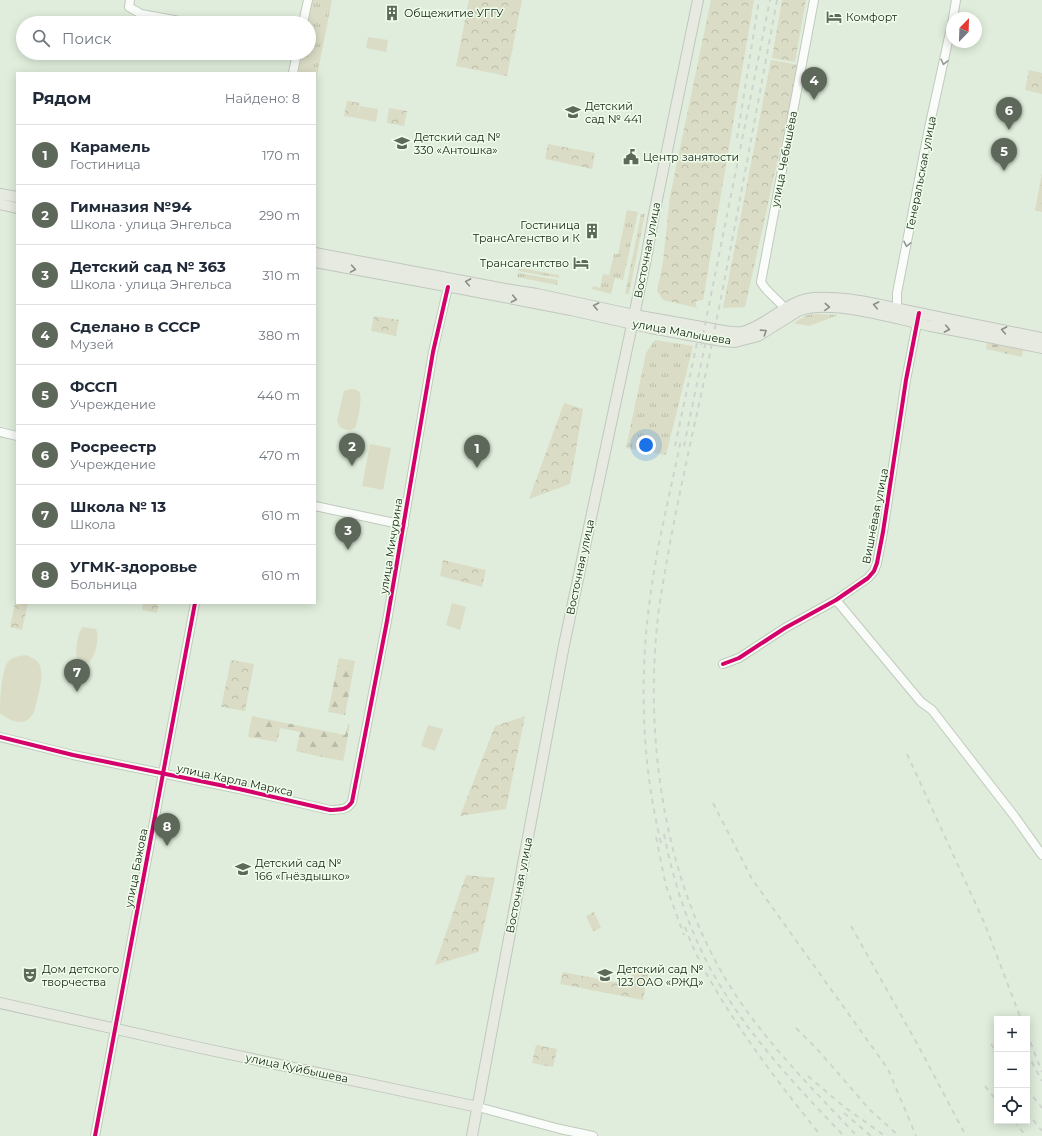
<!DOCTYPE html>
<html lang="ru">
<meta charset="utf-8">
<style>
:root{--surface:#fff;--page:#f2f2f3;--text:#1f2937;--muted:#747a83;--line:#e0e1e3;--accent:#5d675a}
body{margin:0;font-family:Montserrat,sans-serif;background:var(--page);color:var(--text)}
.controls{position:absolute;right:12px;bottom:12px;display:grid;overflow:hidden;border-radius:0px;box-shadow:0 2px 10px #0003}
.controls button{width:36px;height:36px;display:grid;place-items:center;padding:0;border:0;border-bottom:1px solid var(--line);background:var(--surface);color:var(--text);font:20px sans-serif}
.compass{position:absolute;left:946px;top:12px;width:36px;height:36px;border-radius:50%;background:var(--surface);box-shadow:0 2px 10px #0003;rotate:23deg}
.you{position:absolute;left:646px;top:445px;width:14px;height:14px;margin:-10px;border:3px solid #fff;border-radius:50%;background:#1a73e8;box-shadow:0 0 0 6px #1a73e833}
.badge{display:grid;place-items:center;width:26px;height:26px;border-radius:50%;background:var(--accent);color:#fff;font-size:13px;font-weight:700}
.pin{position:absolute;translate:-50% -33px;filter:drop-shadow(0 1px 2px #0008)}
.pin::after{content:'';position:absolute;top:21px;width:14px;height:12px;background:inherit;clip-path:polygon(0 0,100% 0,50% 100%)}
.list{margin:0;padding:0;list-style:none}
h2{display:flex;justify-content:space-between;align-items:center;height:52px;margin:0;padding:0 16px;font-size:17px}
h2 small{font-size:13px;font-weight:400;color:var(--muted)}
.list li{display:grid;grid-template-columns:26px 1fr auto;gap:12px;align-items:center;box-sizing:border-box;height:60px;padding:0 16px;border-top:1px solid var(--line)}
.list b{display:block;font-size:15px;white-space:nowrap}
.list p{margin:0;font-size:13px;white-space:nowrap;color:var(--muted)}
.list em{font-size:13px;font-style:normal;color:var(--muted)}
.icon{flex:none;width:22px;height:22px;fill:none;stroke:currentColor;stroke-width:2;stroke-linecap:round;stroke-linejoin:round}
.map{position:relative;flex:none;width:1042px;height:1136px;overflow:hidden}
.search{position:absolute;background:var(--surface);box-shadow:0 2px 10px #0003;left:16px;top:16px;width:300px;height:44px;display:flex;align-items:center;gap:10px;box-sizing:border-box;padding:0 14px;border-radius:22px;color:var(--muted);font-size:15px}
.panel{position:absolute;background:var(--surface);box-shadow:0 2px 10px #0003;left:16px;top:72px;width:300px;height:532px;border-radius:0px}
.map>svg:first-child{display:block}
.grass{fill:url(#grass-tufts)}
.forest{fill:url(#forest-firs)}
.park{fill:url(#park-crowns)}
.pitch{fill:#dadcc5}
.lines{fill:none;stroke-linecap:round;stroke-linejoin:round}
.minor-casing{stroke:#c0cabd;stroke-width:10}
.major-casing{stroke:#c1c7bf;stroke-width:12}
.minor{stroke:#fafcfa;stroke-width:8}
.major{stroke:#e7eae0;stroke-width:10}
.rail{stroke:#cfd3ce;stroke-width:2;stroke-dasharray:5 5;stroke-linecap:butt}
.cycleway-casing{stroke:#effeeb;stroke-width:6}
.cycleway{stroke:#d6006c;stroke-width:4}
.oneway{stroke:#939992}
.oneway2{stroke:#898f84}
.labels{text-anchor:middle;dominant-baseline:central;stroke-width:3;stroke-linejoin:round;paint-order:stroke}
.poi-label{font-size:11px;fill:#161f14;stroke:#effeeb;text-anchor:start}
.street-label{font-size:11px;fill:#161f14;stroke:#effeeb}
</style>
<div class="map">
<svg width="1042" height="1136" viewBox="0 0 1042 1136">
<defs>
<pattern id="grass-tufts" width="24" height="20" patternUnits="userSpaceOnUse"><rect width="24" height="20" fill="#dadcc5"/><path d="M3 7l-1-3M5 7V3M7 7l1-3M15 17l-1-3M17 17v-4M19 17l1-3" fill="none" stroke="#babca8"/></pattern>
<pattern id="forest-firs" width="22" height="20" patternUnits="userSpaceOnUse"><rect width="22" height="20" fill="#dadcc5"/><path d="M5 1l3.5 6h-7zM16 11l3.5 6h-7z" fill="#babca8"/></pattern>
<pattern id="park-crowns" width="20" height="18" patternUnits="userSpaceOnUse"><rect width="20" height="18" fill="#dadcc5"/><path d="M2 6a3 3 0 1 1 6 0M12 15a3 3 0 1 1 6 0" fill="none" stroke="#babca8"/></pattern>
</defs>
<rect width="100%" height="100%" fill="#e0eddc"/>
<path class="grass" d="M312,0H332L315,86V73H298L302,53H309V23H308Z
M627,210L638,212L623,280L615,278L611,294L592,289L593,286L600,288L603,274L609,275L614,254H618Z
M641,214H645L629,294H625Z
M519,268L559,275V278L518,271Z
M518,273L558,280L557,285L517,277Z
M818,314L838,315L809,326L794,323L807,315Z
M655,340L693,346L666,455L626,448L646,353Z"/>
<path class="forest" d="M987,343L1023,350L1022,357L986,349Z
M339,658L355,661L345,715L328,712Z
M252,716L345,735L348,724H350L345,752L324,748L322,757L296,751L300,732L280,728L277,742L248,737Z"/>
<path class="park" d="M469,0H522L507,76L456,66Z
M711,0H754L703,300L696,301V306L698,308L663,300L657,291L663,262L670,196Z
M782,0H806L795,62L772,58Z
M771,60L799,65L745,307L723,308Z
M1029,70L1042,73V94L1025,90Z
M347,101L360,103L357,118L344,116Z
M389,108L407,111L404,126L387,123Z
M548,144L595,153L592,169L545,159Z
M1042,173V212L1035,210Z
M374,316L399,320L396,336L371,331Z
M564,403L583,409L570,484L529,499Z
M443,560L486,570L482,587L440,576Z
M17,593V603H28L22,630L10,627Z
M143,603L158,604L157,613L142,610Z
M231,660L254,664L245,711L221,707Z
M525,716L506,809L460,816L495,726Z
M466,875L495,878L478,952L435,965Z
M594,912L601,928L593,931L586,916Z
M634,966L649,969L643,1000L560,984L563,972L630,985Z
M536,1045L557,1049L553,1067L532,1063Z"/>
<path class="pitch" d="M368,37L388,40L386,52L366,48Z
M360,106L378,109L376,122L357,118Z
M350,389C353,389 357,389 359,392C363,396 358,422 355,428C350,432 343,430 339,426L337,420L344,391Z
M370,444L391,448L383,490L362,486Z
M452,603L466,607L460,630L446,625Z
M83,627L96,629C100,639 95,656 89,663L77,660C75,653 77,632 83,627Z
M26,655C29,657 34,658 37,661C47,671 37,699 34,712C26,728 11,722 0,713C0,701 1,671 8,662C12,657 19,656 26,655Z
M428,725L443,729L435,751L421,746Z
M323,747L345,752L343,761L322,757Z"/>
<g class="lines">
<defs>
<path id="minor" d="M130,0L129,7L141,14L190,23
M953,18L956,0
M303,23L308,0
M293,73L297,53
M785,309C778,299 766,292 761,282L814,0
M899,312L897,309V293L929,128L952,23
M0,432L17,436
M315,506L404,525
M836,600L921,702L932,710L1015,817L1042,855
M723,664L739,658L785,628L836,600L868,578L874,571L877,563L883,532L906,380L918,318
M0,737L73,755L239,789L330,810C340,809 346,811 352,802L387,621L433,352L448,287
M478,1107L560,1129L593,1136
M95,1136L195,603"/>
<path id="major" d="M0,194L17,197
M0,204L17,208
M315,253L511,290L537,294L634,315L724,331C730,332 736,333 742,332C768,326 786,300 814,298C849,296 885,306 919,313C960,322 1001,330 1042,338
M315,262L457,288L571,310L651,328L722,341L735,342L758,336L798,311C830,298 897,319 931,326C968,333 1005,340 1042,348
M0,1003L201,1048L478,1107
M472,1136L564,645L646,259L654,214L698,0"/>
</defs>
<use href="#minor" class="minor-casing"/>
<use href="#major" class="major-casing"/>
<use href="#minor" class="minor"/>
<use href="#major" class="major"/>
<path class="rail" d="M777,0C755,119 733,239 709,358C695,423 680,488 668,554C664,578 659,602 657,626C646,736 663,864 716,962C751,1028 806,1082 857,1136
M737,138L759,0
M701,345L770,0
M675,446L698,338
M684,446L706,340
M907,754L984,922L1021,1019
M713,803L752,879L888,1069L916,1136
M664,834C673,880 688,927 710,968C745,1032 794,1084 844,1136
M656,837L666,886L684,935
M661,843C641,761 639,674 651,591C658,540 671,490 681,439
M851,926L919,1047L966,1136
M685,927C696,958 713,986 730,1013C758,1056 789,1096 821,1136
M1008,1016L1009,1019
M796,1028L817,1049L870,1110L899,1136
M1027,1033L1042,1072
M991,1044L997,1052
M1027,1053L1042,1081
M996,1065L997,1066
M808,1076L843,1106L885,1136
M985,1086L997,1101
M1027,1089L1042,1108
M1027,1112L1042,1131
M844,1113L871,1136
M1014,1121L1026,1136"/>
<defs>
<path id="cycleway" d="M723,664L739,658L785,628L836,600L868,578L874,571L877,563L883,532L906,380L919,313
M0,737L73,755L239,789L330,810C340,809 346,811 352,802L387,621L433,352L448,287
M95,1136L195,603"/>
</defs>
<use href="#cycleway" class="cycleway-casing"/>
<use href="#cycleway" class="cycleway"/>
</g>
<defs><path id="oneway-chevron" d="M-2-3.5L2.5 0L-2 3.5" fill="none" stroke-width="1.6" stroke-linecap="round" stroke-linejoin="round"/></defs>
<g class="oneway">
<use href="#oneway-chevron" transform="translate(944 62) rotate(103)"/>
<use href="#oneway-chevron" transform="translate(907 244) rotate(102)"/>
</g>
<g class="oneway2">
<use href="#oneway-chevron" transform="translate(353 269) rotate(10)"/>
<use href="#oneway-chevron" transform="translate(468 282) rotate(-169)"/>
<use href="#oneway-chevron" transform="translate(514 299) rotate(11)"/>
<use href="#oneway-chevron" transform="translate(876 305) rotate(-169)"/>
<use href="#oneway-chevron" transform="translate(596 306) rotate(-168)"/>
<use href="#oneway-chevron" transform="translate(827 307) rotate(3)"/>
<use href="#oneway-chevron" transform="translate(947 329) rotate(11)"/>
<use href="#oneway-chevron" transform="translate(1004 330) rotate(-169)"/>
<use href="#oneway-chevron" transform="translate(764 332) rotate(-33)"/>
</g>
<defs>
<symbol id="building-bare" viewBox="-9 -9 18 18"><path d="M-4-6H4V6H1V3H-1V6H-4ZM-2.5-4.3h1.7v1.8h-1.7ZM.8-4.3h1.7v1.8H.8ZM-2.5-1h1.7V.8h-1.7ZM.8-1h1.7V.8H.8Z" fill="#5d675a" stroke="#effeeb" stroke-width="2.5" paint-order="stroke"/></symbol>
<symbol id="hotel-bare" viewBox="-9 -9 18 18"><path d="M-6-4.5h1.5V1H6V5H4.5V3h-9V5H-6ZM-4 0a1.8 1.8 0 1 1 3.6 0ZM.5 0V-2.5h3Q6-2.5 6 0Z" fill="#5d675a" stroke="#effeeb" stroke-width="2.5" paint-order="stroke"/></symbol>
<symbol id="school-bare" viewBox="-9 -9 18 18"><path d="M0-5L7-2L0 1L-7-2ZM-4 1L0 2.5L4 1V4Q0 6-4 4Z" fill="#5d675a" stroke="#effeeb" stroke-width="2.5" paint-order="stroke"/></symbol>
<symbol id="civic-bare" viewBox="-9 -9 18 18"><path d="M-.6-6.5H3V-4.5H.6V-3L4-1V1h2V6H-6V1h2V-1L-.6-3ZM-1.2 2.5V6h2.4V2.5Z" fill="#5d675a" stroke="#effeeb" stroke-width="2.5" paint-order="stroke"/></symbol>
<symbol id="theatre-bare" viewBox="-9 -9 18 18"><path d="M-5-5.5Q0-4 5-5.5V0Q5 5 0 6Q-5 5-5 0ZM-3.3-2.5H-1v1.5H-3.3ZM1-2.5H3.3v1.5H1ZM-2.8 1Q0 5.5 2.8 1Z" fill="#5d675a" stroke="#effeeb" stroke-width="2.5" paint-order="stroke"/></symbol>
</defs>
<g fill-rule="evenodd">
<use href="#building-bare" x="381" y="2" width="22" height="22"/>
<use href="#hotel-bare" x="823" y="6" width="22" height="22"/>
<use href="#school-bare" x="562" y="101" width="22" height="22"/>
<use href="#school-bare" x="391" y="132" width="22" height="22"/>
<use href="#civic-bare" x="620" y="146" width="22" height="22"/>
<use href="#building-bare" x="581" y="220" width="22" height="22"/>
<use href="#hotel-bare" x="570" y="252" width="22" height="22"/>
<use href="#school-bare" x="232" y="858" width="22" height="22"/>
<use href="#theatre-bare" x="19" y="964" width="22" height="22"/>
<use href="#school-bare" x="594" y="964" width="22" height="22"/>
</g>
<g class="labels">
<g class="poi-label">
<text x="404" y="13">Общежитие УГГУ</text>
<text x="846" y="17">Комфорт</text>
<text x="585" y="106">Детский<tspan x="585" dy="13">сад № 441</tspan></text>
<text x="414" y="137">Детский сад №<tspan x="414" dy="13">330 «Антошка»</tspan></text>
<text x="643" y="157">Центр занятости</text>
<text x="580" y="225" text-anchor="end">Гостиница<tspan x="580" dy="13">ТрансАгенство и К</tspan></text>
<text x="569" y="263" text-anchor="end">Трансагентство</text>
<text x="255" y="863">Детский сад №<tspan x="255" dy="13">166 «Гнёздышко»</tspan></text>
<text x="42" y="969">Дом детского<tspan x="42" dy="13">творчества</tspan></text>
<text x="617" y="969">Детский сад №<tspan x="617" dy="13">123 ОАО «РЖД»</tspan></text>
</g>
<g class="street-label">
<text transform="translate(784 159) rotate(-79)">улица Чебышёва</text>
<text transform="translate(921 173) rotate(-79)">Генеральская улица</text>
<text transform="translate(647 250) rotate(-79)">Восточная улица</text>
<text transform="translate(682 332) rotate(10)">улица Малышева</text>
<text transform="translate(875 516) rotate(-79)">Вишнёвая улица</text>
<text transform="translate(391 546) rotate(-81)">улица Мичурина</text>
<text transform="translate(580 567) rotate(-78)">Восточная улица</text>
<text transform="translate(235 780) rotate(12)">улица Карла Маркса</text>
<text transform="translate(136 868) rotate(-79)">улица Бажова</text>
<text transform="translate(519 885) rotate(-79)">Восточная улица</text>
<text transform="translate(297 1068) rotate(12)">улица Куйбышева</text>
</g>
</g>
</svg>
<div class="controls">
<button>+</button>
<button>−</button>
<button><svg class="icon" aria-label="locate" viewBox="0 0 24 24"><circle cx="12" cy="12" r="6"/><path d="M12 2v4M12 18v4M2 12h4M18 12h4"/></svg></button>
</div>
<svg class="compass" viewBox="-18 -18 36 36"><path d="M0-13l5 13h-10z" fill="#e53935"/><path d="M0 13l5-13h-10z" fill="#747a83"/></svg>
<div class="you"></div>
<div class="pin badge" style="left:477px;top:468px">1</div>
<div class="pin badge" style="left:352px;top:466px">2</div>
<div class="pin badge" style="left:348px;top:550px">3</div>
<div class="pin badge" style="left:814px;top:100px">4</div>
<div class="pin badge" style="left:1004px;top:171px">5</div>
<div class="pin badge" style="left:1009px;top:130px">6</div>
<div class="pin badge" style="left:77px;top:692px">7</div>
<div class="pin badge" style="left:167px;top:846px">8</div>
<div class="search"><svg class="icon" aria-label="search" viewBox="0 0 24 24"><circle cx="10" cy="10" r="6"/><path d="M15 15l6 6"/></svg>Поиск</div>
<section class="panel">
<h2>Рядом<small>Найдено: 8</small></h2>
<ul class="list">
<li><span class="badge">1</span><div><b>Карамель</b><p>Гостиница</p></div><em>170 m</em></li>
<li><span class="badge">2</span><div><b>Гимназия №94</b><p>Школа · улица Энгельса</p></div><em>290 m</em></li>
<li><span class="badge">3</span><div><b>Детский сад № 363</b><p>Школа · улица Энгельса</p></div><em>310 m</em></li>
<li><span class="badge">4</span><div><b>Сделано в СССР</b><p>Музей</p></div><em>380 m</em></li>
<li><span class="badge">5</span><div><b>ФССП</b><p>Учреждение</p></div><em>440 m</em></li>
<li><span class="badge">6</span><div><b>Росреестр</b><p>Учреждение</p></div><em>470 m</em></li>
<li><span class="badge">7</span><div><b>Школа № 13</b><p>Школа</p></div><em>610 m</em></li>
<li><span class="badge">8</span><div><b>УГМК-здоровье</b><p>Больница</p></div><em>610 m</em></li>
</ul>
</section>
</div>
